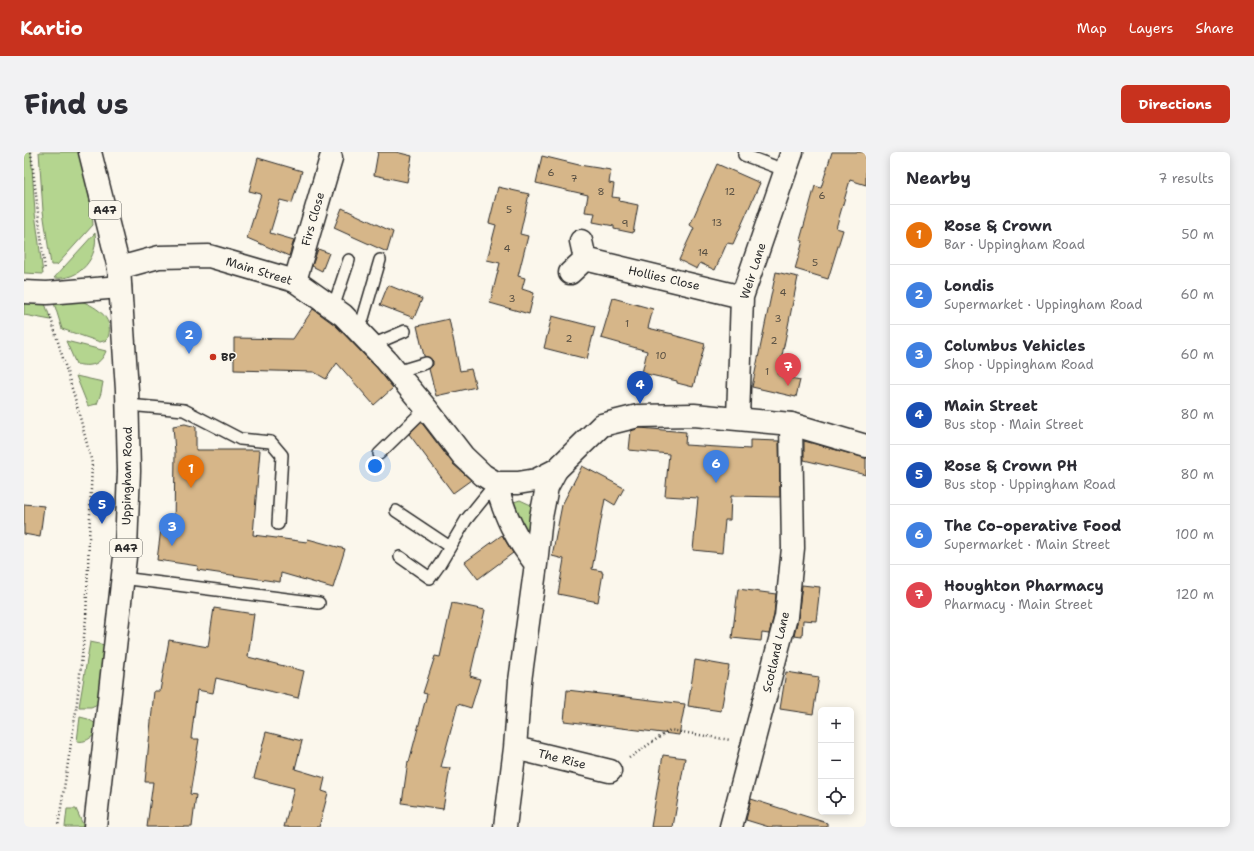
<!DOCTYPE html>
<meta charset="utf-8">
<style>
:root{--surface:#fff;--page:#f2f2f3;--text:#2b2b33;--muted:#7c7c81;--line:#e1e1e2;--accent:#c8321e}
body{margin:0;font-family:"Shantell Sans",sans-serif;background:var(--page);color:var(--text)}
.controls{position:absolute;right:12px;bottom:12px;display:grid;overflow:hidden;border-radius:6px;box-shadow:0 2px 10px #0003}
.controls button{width:36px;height:36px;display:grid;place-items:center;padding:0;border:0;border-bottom:1px solid var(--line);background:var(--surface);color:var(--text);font:20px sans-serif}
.you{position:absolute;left:351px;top:314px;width:14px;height:14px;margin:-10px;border:3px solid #fff;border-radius:50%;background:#1a73e8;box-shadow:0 0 0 6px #1a73e833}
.badge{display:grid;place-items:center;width:26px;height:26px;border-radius:50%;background:var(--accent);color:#fff;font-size:13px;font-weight:700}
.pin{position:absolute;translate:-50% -33px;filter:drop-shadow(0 1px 2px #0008)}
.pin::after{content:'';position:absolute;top:21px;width:14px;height:12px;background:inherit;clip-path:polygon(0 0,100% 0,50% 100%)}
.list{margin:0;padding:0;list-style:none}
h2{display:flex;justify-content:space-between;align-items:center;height:52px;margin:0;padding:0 16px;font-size:17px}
h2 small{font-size:13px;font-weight:400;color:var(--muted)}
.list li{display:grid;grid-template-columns:26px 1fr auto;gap:12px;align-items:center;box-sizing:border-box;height:60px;padding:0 16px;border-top:1px solid var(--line)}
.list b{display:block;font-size:15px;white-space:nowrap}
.list p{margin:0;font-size:13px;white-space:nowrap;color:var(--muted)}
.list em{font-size:13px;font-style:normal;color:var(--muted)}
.icon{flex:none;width:22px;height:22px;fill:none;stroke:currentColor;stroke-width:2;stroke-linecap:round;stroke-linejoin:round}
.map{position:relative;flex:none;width:842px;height:675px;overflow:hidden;border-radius:6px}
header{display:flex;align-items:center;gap:24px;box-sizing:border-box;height:56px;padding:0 20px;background:var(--accent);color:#fff}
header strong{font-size:19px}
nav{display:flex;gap:22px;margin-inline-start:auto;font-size:14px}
.intro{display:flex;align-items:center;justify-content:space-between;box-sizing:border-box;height:96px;padding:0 24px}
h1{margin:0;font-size:28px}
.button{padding:10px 18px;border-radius:6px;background:var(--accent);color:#fff;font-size:14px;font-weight:700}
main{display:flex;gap:24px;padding:0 24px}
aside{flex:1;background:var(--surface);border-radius:6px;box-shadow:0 2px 10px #0003}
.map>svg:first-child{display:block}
.green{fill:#b4d58f;stroke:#70805d}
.building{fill:#d6b689;stroke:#2b2b2b}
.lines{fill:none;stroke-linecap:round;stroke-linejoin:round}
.service-casing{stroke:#2b2b2b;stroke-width:14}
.minor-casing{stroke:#2b2b2b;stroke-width:25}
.tertiary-casing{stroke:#2b2b2b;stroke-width:25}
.trunk-casing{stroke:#2b2b2b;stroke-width:25}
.path{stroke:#2b2b2b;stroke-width:2.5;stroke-dasharray:1 3;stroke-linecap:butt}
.service{stroke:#fbf7ec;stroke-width:11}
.minor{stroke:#fbf7ec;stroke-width:22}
.tertiary{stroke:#fbf7ec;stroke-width:22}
.trunk{stroke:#fbf7ec;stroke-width:22}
.poi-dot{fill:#c8321e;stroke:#fbf7ec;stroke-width:1.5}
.labels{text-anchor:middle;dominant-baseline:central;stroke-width:3;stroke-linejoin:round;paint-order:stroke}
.number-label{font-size:10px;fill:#564e42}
.shield{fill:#fbf7ec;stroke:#696865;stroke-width:1}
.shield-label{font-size:11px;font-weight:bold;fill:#2b2b2b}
.street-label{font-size:12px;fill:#2b2b2b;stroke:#fbf7ec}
.poi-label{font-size:12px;font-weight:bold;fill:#2b2b2b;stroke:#fbf7ec;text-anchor:start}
</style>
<header>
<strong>Kartio</strong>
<nav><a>Map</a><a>Layers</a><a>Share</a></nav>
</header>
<div class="intro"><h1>Find us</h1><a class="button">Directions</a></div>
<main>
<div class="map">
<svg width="842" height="675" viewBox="0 0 842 675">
<rect width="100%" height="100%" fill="#fbf7ec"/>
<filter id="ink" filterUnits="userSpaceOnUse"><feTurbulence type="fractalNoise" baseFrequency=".025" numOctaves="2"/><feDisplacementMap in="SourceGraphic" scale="8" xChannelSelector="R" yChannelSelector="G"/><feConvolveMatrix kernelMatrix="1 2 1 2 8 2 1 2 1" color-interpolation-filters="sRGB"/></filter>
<g filter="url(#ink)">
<path class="green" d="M0,0H7L11,61L19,122L0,121Z
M15,0H54C61,24 67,48 69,73L33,113H27L19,59Z
M71,81C75,105 56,129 30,126Z
M0,149H20L27,168L0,163Z
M57,149C74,155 92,168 83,188L76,190L38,177L30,151Z
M42,189L82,199C76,214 66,215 52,212Z
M52,224L79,230L77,241L73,252L64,254Z
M496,348L507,353L511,366L506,380L499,379L489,358L490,350Z
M66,490L81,493L76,551L67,555H55Z
M56,565L64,567L72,572V581C67,586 61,591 53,589Z
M43,657H52L60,675H41Z"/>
<path class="building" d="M354,0H372L388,4L383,30L350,23Z
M808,0H842V33L826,28L812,76L819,78L804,127L771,117L779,89L776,88L791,34L797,36Z
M518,4L555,13L587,18L585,31L590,32L588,45L596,46L595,49L614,53L609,81L590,77V74L569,70L571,61L561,60L564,43L512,31Z
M234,6L278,19L268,51L256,48L246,81L270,88L265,104L223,86L237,42L225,39Z
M693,12L736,31L709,92L703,91L691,118L676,111L673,117L655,108L670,76L666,73Z
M474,35L505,42L496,82L504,84L494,124L501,126L498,137L510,141L505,162L466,151L476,111L463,108L472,73L465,71Z
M318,56L369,80L363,100L310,76Z
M294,97L305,101L298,119L288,114Z
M752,120L774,125L754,223L776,228L772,245L728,235Z
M364,133L398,147L390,166L356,153Z
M589,146L629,157L624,176L649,182V183L681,192L669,235L653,231V229L618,221L623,199L577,186Z
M289,157L311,173L353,216L369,236L350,253L313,211L302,227L290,220L210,218V186L269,187Z
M528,164L571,175L563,207L520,196Z
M425,167L436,219L447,217L452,235L412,244L405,217L409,213V209L406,206L400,204L393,174Z
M397,270L429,312L447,328L429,341L385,282Z
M161,272L172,275V298H236L229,383L283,390L284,387L321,397L309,436L257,421L256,430L173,418L174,414L133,408L137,377L150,378L151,300L149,274Z
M616,276L662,280L661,293L726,297V288L755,289L756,345L707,344L706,368H701L698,401L669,398L674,346L641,344L645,302L605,298L607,279Z
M780,289L842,306V323L780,308Z
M558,314L600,336L591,353L581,347L568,417L578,419V421H579L574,450L534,442L540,407L528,404L538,353Z
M0,352L20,354L16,385L0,382Z
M478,383L489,401L454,427L441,410Z
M778,433L796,435L792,469L779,468L778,485L770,484L774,466Z
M714,437L752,442L750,463L745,482L738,481L737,489L708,486Z
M428,451L461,458L446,524L456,527L447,556L434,552L417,615L426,616L419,657L378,651L384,609L385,610L403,542L399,541L411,504L416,505Z
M190,456L230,462L224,505L280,519L274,546L192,526L189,541L173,538L167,587H175L166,642L172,643L168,675H123L129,630H121L130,539H136L145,488L184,495Z
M671,508L705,514L697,559L664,554Z
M762,520L795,525L789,562L756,557Z
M543,538L661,552L655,583L540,569Z
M242,580L278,589L271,617L301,626L298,639L304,641L295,675H260L270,636L230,626Z
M639,603L661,606L649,675H627Z
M727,647L803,671V675H745L722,668Z"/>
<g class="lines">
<defs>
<path id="service" d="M721,0L720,3L763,19
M309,156L325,108
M335,180L356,108
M348,193L381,179
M372,220L402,211
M104,253L160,258L216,287L247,290L258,303L254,372
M355,302L402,256
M372,359L426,395
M376,405L406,426L416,412L442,368L472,331
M98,426L295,451"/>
<path id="minor" d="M557,89L561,107
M546,121L561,107L718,145
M271,129L307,6
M0,140L23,141L96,135
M714,266L718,145L768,0
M472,331C481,365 491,385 512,412
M491,596L586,619
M481,675L491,596L496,529L512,412L517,365L523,335L532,318
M707,675L762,465L769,396L767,272"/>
<path id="tertiary" d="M95,116L135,105L185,104L271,129L319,163L362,208L402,256L439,304L459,323L472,331H494L512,328L532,318L578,273L614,264L670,263L767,272L842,294"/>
<path id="trunk" d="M66,0L95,116L103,238L105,319L102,396L71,675"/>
</defs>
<use href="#service" class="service-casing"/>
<use href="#minor" class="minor-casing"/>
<use href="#tertiary" class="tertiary-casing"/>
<use href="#trunk" class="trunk-casing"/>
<path class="path" d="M7,0L21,119
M26,163L52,250L68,311L62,466L52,559L34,675
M605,606L646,578L706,588"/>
<use href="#service" class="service"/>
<use href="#minor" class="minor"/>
<use href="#tertiary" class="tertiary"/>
<use href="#trunk" class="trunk"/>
</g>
</g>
<circle class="poi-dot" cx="189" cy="205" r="4"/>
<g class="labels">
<g class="number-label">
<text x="527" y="20">6</text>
<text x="550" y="26">7</text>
<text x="577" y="39">8</text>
<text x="706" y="39">12</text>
<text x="798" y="43">6</text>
<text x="485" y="57">5</text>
<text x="693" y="70">13</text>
<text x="601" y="71">9</text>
<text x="483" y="96">4</text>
<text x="679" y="100">14</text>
<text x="791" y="110">5</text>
<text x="759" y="140">4</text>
<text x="488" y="146">3</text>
<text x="754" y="166">3</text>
<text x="603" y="171">1</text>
<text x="545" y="186">2</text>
<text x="750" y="188">2</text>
<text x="637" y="203">10</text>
<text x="743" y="219">1</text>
</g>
<g class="shield">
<rect x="65" y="49" width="32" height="18" rx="3"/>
<rect x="86" y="387" width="32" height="18" rx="3"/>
</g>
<g class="shield-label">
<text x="81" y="58">A47</text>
<text x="102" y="396">A47</text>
</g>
<g class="street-label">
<text transform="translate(289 67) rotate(-74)">Firs Close</text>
<text transform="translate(235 119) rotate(17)">Main Street</text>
<text transform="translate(729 119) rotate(-72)">Weir Lane</text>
<text transform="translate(640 126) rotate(13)">Hollies Close</text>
<text transform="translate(103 324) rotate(-89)">Uppingham Road</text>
<text transform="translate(752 500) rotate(-77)">Scotland Lane</text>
<text transform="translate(538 607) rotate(14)">The Rise</text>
</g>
<g class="poi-label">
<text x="197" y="205">BP</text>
</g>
</g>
</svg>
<div class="controls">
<button>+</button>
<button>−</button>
<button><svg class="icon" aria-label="locate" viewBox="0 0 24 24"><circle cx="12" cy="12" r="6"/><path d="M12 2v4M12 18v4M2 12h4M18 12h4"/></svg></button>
</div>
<div class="you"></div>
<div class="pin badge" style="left:167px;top:336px;background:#e8710a">1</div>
<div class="pin badge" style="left:165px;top:202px;background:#3f7fe0">2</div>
<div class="pin badge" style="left:148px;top:394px;background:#3f7fe0">3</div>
<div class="pin badge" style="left:616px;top:252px;background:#1a4fb4">4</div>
<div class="pin badge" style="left:78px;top:372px;background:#1a4fb4">5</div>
<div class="pin badge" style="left:692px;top:331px;background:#3f7fe0">6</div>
<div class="pin badge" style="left:764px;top:234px;background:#e0444e">7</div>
</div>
<aside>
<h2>Nearby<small>7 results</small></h2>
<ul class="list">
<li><span class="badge" style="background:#e8710a">1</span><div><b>Rose &amp; Crown</b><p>Bar · Uppingham Road</p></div><em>50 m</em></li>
<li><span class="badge" style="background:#3f7fe0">2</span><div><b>Londis</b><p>Supermarket · Uppingham Road</p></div><em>60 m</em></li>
<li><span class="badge" style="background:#3f7fe0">3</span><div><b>Columbus Vehicles</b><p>Shop · Uppingham Road</p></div><em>60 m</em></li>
<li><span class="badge" style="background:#1a4fb4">4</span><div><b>Main Street</b><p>Bus stop · Main Street</p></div><em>80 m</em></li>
<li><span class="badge" style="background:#1a4fb4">5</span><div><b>Rose &amp; Crown PH</b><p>Bus stop · Uppingham Road</p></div><em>80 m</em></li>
<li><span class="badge" style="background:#3f7fe0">6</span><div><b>The Co-operative Food</b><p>Supermarket · Main Street</p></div><em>100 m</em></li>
<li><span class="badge" style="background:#e0444e">7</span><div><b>Houghton Pharmacy</b><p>Pharmacy · Main Street</p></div><em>120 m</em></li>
</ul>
</aside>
</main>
